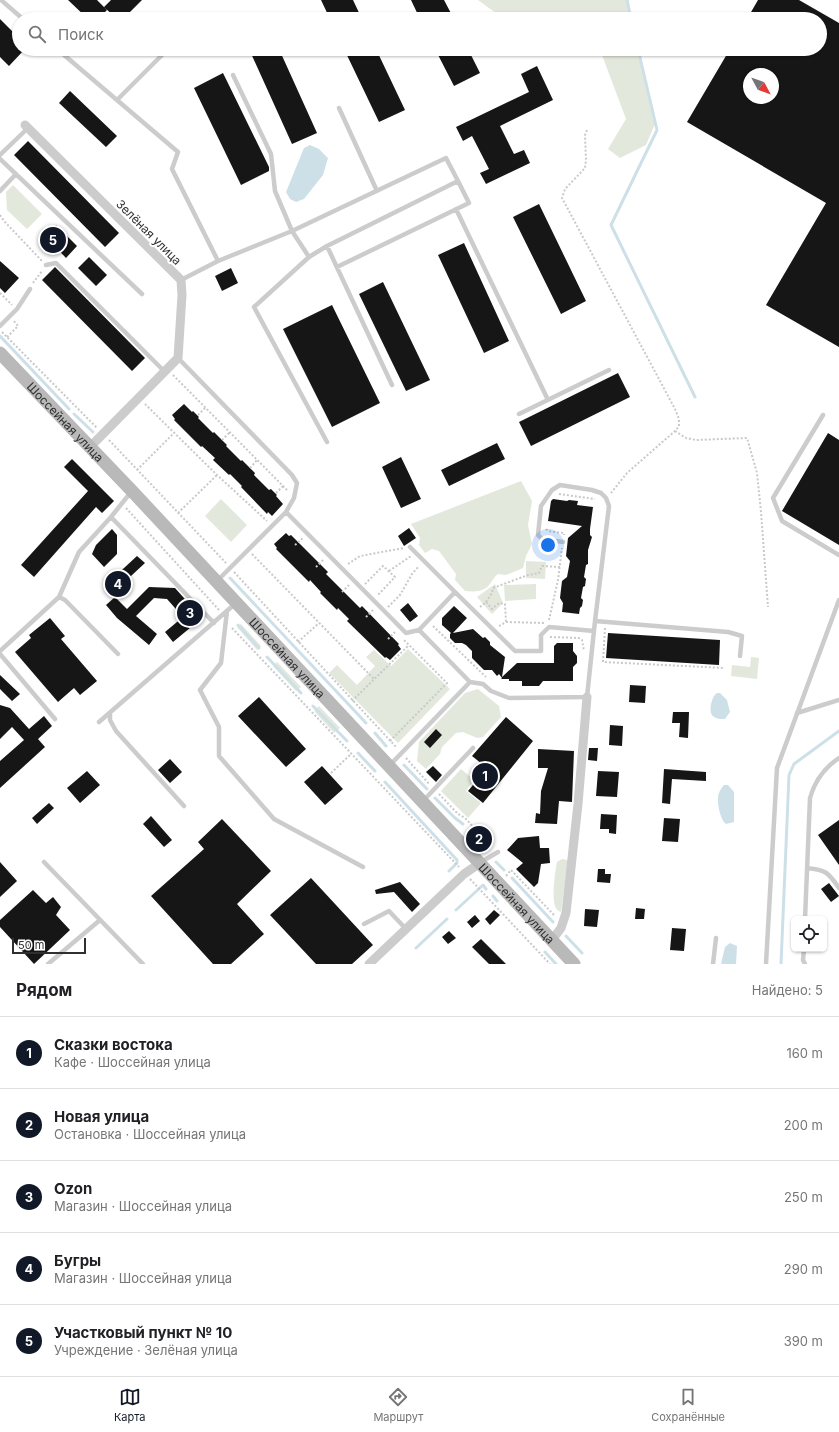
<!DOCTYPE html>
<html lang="ru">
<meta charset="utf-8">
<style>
:root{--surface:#fff;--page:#f2f2f2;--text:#202124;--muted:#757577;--line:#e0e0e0;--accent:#111827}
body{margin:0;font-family:Inter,sans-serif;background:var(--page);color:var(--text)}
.controls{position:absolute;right:12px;bottom:12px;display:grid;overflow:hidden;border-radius:6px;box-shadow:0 1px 3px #0004}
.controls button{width:36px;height:36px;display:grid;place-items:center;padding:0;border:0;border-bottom:1px solid var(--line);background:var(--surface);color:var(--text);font:20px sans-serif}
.compass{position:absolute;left:743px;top:68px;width:36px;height:36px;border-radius:50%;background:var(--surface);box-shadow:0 1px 3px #0004;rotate:131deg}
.scale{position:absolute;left:12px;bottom:10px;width:74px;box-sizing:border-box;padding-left:4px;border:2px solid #2f2f2f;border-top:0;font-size:11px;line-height:14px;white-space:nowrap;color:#2f2f2f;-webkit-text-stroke:3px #fff;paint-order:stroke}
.you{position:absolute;left:548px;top:545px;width:14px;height:14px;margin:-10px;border:3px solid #fff;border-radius:50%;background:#1a73e8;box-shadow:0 0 0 6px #1a73e833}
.badge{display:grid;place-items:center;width:26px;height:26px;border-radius:50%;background:var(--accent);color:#fff;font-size:13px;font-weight:700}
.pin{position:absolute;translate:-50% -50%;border:2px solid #fff;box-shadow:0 1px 4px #0006}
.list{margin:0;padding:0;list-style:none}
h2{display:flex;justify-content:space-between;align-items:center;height:52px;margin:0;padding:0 16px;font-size:17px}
h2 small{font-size:13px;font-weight:400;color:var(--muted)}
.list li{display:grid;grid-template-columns:26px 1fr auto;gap:12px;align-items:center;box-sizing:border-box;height:72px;padding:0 16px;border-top:1px solid var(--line)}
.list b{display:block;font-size:15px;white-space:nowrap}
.list p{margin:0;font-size:13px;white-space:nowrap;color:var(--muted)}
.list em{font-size:13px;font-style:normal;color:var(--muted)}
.icon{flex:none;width:22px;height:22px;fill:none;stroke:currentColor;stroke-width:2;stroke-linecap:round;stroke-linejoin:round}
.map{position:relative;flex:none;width:839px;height:964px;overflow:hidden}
.search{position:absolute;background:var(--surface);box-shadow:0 1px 3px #0004;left:12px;right:12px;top:12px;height:44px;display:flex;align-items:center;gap:10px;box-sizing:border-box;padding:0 14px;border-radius:22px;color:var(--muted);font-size:15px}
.sheet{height:412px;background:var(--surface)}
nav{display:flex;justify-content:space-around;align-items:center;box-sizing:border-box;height:56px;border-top:1px solid var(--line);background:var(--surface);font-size:11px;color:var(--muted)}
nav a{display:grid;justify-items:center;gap:2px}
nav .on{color:var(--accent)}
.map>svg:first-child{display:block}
.green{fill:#e3e8dc}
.water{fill:#cde0e8}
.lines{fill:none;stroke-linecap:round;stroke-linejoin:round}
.stream{stroke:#cde0e8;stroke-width:3}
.building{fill:#161616;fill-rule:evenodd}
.path{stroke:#c9c9c9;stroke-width:2;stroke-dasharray:2 2;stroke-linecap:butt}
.lane{stroke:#ccc;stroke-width:4.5}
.street{stroke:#ccc;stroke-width:9}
.secondary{stroke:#b9b9b9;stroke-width:13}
.labels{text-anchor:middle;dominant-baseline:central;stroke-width:4;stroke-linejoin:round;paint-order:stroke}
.street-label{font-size:12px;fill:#2f2f2f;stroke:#fff}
</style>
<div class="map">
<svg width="839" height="964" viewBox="0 0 839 964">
<rect width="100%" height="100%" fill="#fff"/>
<path class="green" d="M478,0H626L630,19H504Z
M543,49H637L655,124L646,145L620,158L608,149L626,119L602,55L573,49L547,52Z
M13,185L42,214L27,229L7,210L6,192Z
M521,481L532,501L528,525L532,544L526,556L523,568L506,575L498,574C494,577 493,580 490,584C484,592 474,592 465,591L455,580L456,574L439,551L432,549L425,553L419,545L420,538L411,524Z
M221,499L247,525L231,542L205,516Z
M526,561L546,562L545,579L526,578Z
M495,584L503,603L492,614L477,597Z
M536,584V599L505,601L504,585Z
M241,624L261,646L257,650L237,627Z
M408,649L450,689L398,743L329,673L337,665L357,685L375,666L366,657L374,650L391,666Z
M751,657L759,658L757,679L731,676L732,665L750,667Z
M277,662L301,687L296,691L273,666Z
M478,689L499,706L501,717L483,737L477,738L463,732L456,733L442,747L440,754L426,769L417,761L419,742L465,693Z
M319,706L340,728L334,733L314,711Z
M461,769L474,780L466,791L481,803L468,818L441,791Z
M562,859L568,860L561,912C560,912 556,909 556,908C551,901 555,871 557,862Z"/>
<path class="water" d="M310,145L319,149L328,158L323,175L304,199L296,202L290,199L286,192L304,148Z
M717,693H720L727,700L730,712L725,719C713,719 709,716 711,704C713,698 713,696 717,693Z
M724,785H728L734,792V822L726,824C720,820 716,800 719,793C720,790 722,787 724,785Z
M730,943L737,946L736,964H721L725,947Z"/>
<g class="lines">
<path class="stream" d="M627,0L631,19
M638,49L657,130L611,225L695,397
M0,336L69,409
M74,414L93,432
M230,578L366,723
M238,625L259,648
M267,657L301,693
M313,706L347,741
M375,733L386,746
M358,753L375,771
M404,765L427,789
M385,782L457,860V863L449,871
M435,798L455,818L463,824
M496,862L504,870
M512,878L553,922
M493,896L497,901
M456,910L483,885L486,889
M566,936L582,953
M416,948L447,919
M545,952L556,964
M781,964L789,775L794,764L839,731"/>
</g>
<path class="building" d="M68,0H97L107,10L98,19H88Z
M111,0H142L123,19H117L104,7Z
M321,0H353L362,19H330Z
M411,0H444L454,19H420Z
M758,0H799L839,23V347L766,305L826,203L687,122L730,49H820V19H747ZM749,74H773V98H749Z
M0,19L19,38V49H25L9,66L0,57Z
M249,49H279L317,133L292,144Z
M344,49H376L405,110L379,122Z
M435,49H468L480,73L454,86Z
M537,66L553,100L500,126L514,154L524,150L530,163L486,184L480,173L489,169L472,136L463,141L456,127L529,92L521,74Z
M223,73L269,167V171L241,185L194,88Z
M70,91L117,136L106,147L59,103Z
M28,141L119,233L105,247L14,155Z
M539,204L586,301L561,314L513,217Z
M56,225L77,246L66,258L45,236Z
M464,243L509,341L484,353L438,255Z
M89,257L107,275L96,286L78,268Z
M0,261L19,278L5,293L0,288Z
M55,267L145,358L132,371L42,280Z
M231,268L238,283L222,291L215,276Z
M383,282L430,380L406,391L359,294Z
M332,305L380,403L332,427L283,329Z
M618,373L630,397L531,446L519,422Z
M184,404L192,412L193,411L199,417L198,418L213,433L214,432L227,445L226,446L241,461L242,460L255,473L254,475L269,490L271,489L277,495L276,496L283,504L272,516L268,512L267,514L241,487L242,486L230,474L229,475L213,460L215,458L202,446L201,447L174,420L175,419L172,415Z
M828,433L839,440V545L782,511Z
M497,443L505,459L449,486L441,470Z
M401,457L421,499L401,508L382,467Z
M72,459L114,501L102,513L96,507L34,577L21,565L88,491L64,467Z
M553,499L567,501L569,500L578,501L577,505L593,507L590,529V535L592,537L588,550V564L586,565L584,577L586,579L585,586L583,587L581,598L583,600L582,606L580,608L579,614L562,612L563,603L560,598L562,581L567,577L570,561L566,556L568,538L582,526L548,521L551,501Z
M409,528L416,538L404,546L398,536Z
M112,529L117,535V554L104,567L92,554L96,545Z
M286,533L289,536L291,535L328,572L326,574L360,608L362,606L399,644L398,645L401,649L390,660L386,657L385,658L347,621L349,619L338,608L337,610L320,593L321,592L310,580L309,582L276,549L277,548L274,544Z
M137,556L145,563L118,588L111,580Z
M149,587L175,588L202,618L173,642L165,632L183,617L167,599L154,598L136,616L157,634L149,645L117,618L106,605L115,597L127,609Z
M408,603L418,616L410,622L400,610Z
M454,606L467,618L453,633L473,629L483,638L485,637L490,642V645L505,657L502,677L517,663H554V646L557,643H573V651L577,656V663L573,667V681H543L539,686H522V681H509V679H501L502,678L499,674L497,676L492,670H484L472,658V651L466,645L462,643H455L450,638V634L451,633L442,625V618Z
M50,618L65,636L61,639L97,681L80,695L74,688L58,702L15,652L31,638L29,635Z
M608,633L720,640L719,665L606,658Z
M0,675L20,694L12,701L0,689Z
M630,685L646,686L645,703L629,702Z
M259,697L306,749L286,767L238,716Z
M0,705L10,708L29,729L44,716L52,726L38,739L45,747L0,788V761L24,740L12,727L0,739Z
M673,712H689L688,738L679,737L680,723H672Z
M506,717L533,741L483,803L468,791L487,768L472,756Z
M610,725L623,726L622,746L609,745Z
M436,729L442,735L430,748L424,742Z
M589,748H598L597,761L588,760Z
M538,749L574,751L572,802L559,801L557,824L535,823L536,813L540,814L541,791L548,768H538Z
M170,759L182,772L170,783L158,770Z
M322,766L343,789L325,805L304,782Z
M433,766L442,775L436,782L426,772Z
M664,769L706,772V781L672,779L670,804L662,803Z
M87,771L100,785L80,803L67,788Z
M598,771L619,772L617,797L596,796Z
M49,803L54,808L37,824L32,818Z
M601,814L617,815L616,834L609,833V829H600Z
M151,816L172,840L164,847L143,824Z
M664,818L680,819L678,842L662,841Z
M222,819L271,871L237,904L264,934L231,964H213L151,896L204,849L198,842Z
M839,820V865L818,835Z
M539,836L540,848H549L550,863L541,864L538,883L534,887L516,869L523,863L507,850L518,838Z
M0,862L17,881L0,897Z
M598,869H605V874H611L610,883L597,882Z
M311,878L373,945L352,964H316L270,915Z
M400,882L420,904L412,912L394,892L376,894L375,890Z
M829,883L839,896L831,902L821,889Z
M33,890L46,903L53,897L61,907L56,915L70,930L34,964L0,927V920Z
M636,908L645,909L644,919H635Z
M585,909L599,910L597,927L584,926Z
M494,910L500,915L490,925L485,919Z
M475,915L480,921L472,928L467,922Z
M672,928L686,929L684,951L670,950Z
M449,931L456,938L448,944L442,937Z
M481,939L506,964H489L472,947Z"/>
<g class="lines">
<path class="path" d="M587,130L585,135L586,160L585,168L565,189L562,198L675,409L679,419V426L675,431L627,473L611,493
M0,215L4,221L42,261
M33,283L42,271
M0,293L12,305
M2,332L97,428
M7,337L18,326L14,321
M173,375L288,491
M145,404L217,475L267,521
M198,415L205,408
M675,431L686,438L696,440L747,438L757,473L761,512L768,607
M109,440L226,563
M222,440L230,432
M250,468L257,460
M137,470L174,433
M276,493L283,486
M559,494L595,499
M126,508L219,610
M178,513L217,475
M546,529L548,531L564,533V535
M295,545L303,538
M252,554L374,679
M348,564L360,556L404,548
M316,567L324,559
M389,571L411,556
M234,572L397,748
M365,584L383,566L395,577L377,596
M342,592L349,585
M486,602L492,593L493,588L528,575L539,573L542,566L560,567
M388,607L400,595L412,574L419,566
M480,607L486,602L492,609L499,603L505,604L506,622
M366,617L374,609
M549,620L558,580L562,548
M433,626L486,677
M499,626L506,622L544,623
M232,628L459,867
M605,628L603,662L725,668
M550,637L579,638L582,640L584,651
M388,639L396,631
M298,642L319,623
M352,701L409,645
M390,741L447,683L404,640
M406,758L430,785
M331,773L352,753
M439,794L458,814L465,818L492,847
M506,876L511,870L555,916
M470,879L550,964"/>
<path class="lane" d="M1,0L23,19
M57,49L178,152L172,169L218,261
M233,75L271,154L275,191L292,231L446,158L458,181L327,246L309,257
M117,100L168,49
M339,108L377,191
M0,155L28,128
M0,159L142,294
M0,191L16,174
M456,209L548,400
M327,246L392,385
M46,265L56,263L165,372
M337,267L469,203L458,181
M181,280L218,261L292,231L309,257L254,307L327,442
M0,326L17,309L30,289
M178,358L292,475L297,483L294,498L286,512L217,581
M519,414L609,370
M823,415L773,498L782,521L839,555
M286,512L406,633L419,630
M111,517L214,623
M410,547L455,592
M59,597L65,600L118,654
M227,611L221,663L200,690L219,727V756L274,819L363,867
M595,621L728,632L742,636L740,656
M0,651L59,597L79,552L111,517L131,492
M0,654L55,719
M470,682L419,630L455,592L515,651H541V635L549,627L594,631
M110,713V720L116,731L184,806
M797,713L839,700
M99,722L236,603
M390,765L470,682L483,684L491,691L509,698L587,697L595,621L609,506L606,498L601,493L592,490L560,485L552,490L541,506L538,535L542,539L563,542
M423,801L473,748
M44,862L143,964
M481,862L498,852
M807,868C826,870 828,872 839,888
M805,919L810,798C815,780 824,768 839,758
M364,924L389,911L406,929
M804,949L803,960L805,964
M48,964L100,920
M713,964L716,938
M766,964L777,768L839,600"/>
<path class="street" d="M25,125L181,280L182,295L178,358L90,447
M552,940L561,928L566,913L578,804L587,697
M369,964L464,874L480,863"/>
<path class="secondary" id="s1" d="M0,353L132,491L574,964"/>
</g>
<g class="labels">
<g class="street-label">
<text transform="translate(149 232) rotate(45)">Зелёная улица</text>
<text stroke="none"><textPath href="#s1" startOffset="95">Шоссейная улица</textPath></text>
<text stroke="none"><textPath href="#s1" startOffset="419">Шоссейная улица</textPath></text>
<text stroke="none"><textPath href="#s1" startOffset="755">Шоссейная улица</textPath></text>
</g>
</g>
</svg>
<div class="controls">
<button><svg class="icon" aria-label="locate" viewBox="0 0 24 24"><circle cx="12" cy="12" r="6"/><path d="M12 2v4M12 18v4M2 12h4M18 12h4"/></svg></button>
</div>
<svg class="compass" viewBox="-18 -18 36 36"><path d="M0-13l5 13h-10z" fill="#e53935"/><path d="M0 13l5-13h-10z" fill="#757577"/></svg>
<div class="scale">50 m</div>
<div class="you"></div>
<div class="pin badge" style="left:485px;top:776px">1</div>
<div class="pin badge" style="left:479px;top:839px">2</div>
<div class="pin badge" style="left:190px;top:613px">3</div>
<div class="pin badge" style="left:118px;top:584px">4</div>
<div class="pin badge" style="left:53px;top:240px">5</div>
<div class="search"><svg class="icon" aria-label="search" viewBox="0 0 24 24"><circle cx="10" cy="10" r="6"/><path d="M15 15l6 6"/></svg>Поиск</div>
</div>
<section class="sheet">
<h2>Рядом<small>Найдено: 5</small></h2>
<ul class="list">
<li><span class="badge">1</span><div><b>Сказки востока</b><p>Кафе · Шоссейная улица</p></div><em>160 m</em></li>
<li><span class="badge">2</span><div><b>Новая улица</b><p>Остановка · Шоссейная улица</p></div><em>200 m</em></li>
<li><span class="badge">3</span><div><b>Ozon</b><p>Магазин · Шоссейная улица</p></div><em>250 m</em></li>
<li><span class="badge">4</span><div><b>Бугры</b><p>Магазин · Шоссейная улица</p></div><em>290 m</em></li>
<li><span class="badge">5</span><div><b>Участковый пункт № 10</b><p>Учреждение · Зелёная улица</p></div><em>390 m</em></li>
</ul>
</section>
<nav>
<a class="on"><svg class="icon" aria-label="map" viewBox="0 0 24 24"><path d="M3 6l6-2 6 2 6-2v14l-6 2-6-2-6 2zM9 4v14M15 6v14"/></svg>Карта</a>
<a><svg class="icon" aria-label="directions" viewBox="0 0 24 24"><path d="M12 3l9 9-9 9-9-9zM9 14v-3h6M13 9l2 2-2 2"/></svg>Маршрут</a>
<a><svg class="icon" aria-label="saved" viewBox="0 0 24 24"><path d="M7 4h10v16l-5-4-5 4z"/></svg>Сохранённые</a>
</nav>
